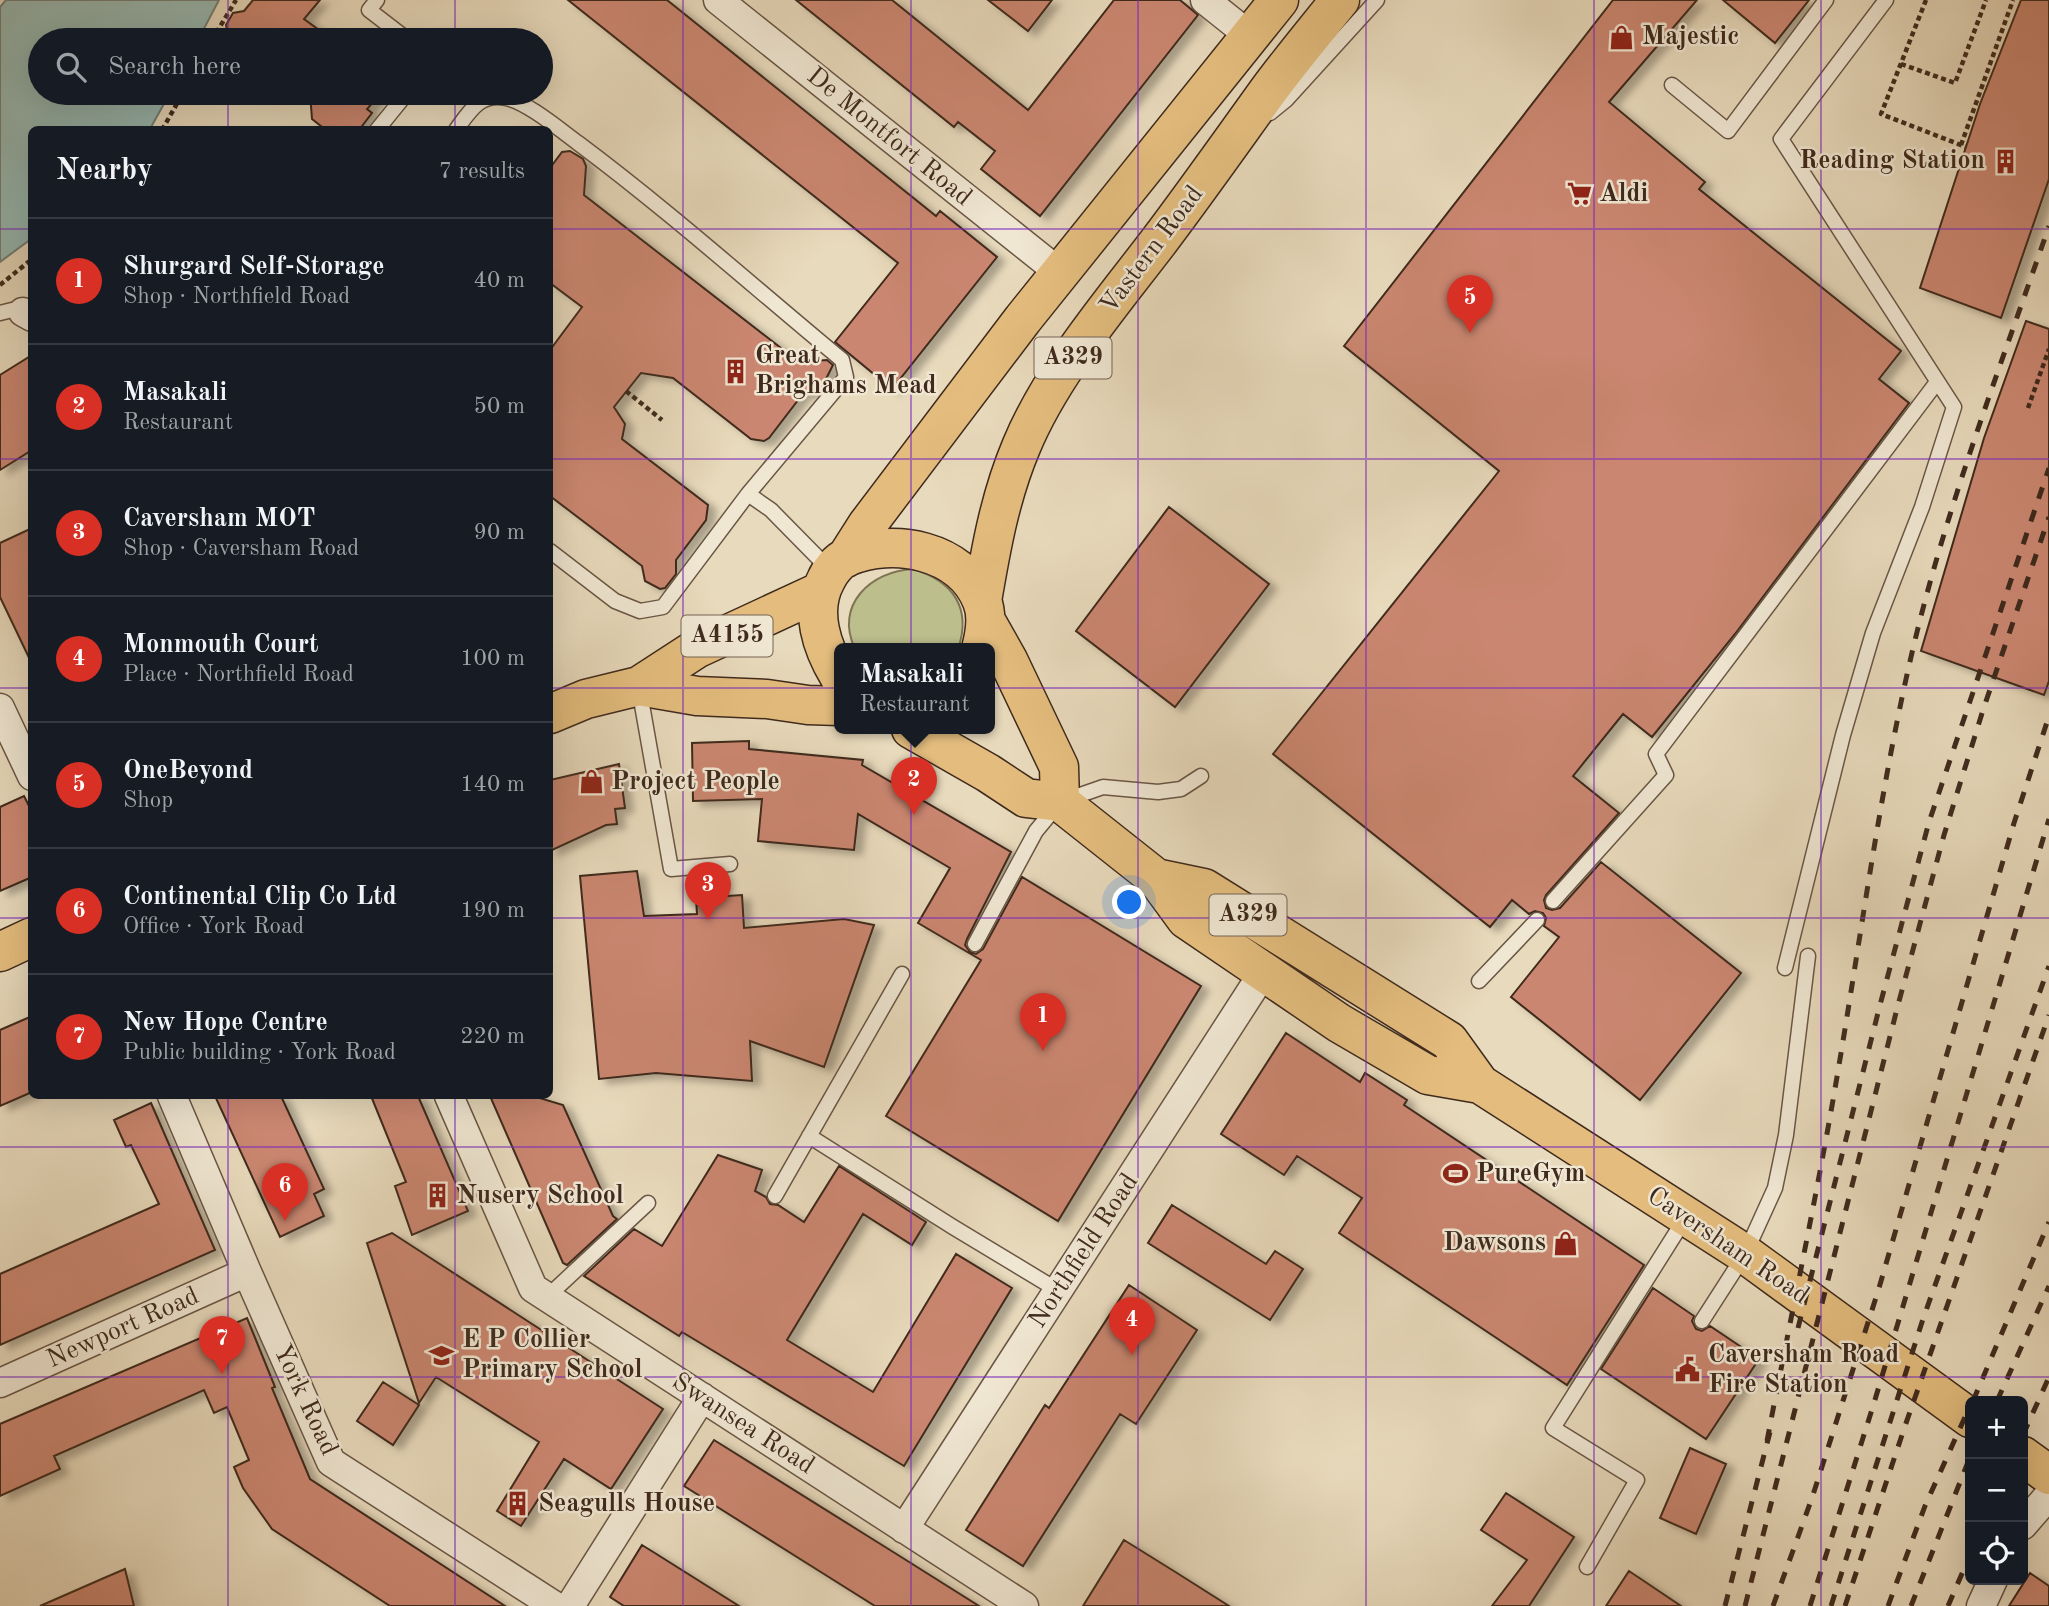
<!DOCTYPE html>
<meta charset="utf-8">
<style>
:root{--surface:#171b24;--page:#242831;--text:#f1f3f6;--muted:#9ea1a6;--line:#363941;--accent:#d93025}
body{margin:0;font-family:"Old Standard TT",serif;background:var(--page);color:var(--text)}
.controls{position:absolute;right:21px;bottom:21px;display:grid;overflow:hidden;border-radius:10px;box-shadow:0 7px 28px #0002}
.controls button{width:63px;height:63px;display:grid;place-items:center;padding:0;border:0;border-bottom:2px solid var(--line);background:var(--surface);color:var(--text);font:35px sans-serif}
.you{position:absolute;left:1130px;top:903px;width:24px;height:24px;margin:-18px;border:5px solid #fff;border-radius:50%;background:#1a73e8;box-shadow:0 0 0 10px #1a73e833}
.badge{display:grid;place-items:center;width:46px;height:46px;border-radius:50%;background:var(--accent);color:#fff;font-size:23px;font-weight:700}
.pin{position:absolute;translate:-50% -58px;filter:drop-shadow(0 2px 4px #0008)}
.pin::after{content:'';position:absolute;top:37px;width:24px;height:21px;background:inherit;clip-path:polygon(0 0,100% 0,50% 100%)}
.popup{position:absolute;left:834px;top:643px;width:161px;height:91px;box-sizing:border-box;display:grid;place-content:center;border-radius:10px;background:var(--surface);filter:drop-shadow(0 2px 5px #0005);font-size:23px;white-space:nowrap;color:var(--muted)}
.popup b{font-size:26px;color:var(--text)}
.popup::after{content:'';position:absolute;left:50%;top:100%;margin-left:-14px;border:14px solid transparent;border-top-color:var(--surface)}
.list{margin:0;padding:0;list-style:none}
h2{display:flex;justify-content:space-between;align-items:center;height:91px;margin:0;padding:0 28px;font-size:30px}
h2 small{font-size:23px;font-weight:400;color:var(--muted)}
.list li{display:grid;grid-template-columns:46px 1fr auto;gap:21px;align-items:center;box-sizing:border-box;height:126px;padding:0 28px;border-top:2px solid var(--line)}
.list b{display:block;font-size:26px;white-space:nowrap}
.list p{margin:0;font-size:23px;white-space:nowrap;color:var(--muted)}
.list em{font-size:23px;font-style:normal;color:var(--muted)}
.icon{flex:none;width:38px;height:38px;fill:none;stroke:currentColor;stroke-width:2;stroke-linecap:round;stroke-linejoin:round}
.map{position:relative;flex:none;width:2049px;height:1606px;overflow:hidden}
.search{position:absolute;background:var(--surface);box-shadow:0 7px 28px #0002;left:28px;top:28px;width:525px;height:77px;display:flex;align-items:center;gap:18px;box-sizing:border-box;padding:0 24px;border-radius:38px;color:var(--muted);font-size:26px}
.panel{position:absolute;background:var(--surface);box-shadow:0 7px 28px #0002;left:28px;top:126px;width:525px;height:973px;border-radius:10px}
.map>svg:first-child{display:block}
.green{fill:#bcbe8c;stroke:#7e7454;stroke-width:2}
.water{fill:#97bab4;stroke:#748078;stroke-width:2}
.building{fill:#ca866f;stroke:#3f2a1d;stroke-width:2;filter:url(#shadow)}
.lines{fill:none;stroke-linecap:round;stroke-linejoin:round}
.service-casing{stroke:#695645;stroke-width:17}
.minor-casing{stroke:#695645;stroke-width:31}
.primary-casing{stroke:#3f2a1d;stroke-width:41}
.path{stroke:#3f2a1d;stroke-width:4.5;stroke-dasharray:5 3.5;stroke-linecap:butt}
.service{stroke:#f0e7d3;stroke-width:14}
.minor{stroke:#f0e7d3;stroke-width:28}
.primary{stroke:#e4bd7e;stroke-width:38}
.rail{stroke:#3f2a1d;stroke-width:5;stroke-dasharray:12 12;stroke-linecap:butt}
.grid{fill:none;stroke:#7b2cbf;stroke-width:2;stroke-opacity:0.55}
.labels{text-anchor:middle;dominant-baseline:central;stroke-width:5;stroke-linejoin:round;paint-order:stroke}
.shield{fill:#f0e7d3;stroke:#746354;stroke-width:2}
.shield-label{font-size:24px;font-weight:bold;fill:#3f2a1d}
.poi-label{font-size:26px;font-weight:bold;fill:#3f2a1d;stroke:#f0e7d3;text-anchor:start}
.street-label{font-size:26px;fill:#3f2a1d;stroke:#f0e7d3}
</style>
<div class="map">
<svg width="2049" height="1606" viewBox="0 0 2049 1606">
<defs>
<filter id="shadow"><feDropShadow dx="8" dy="4.5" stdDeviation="3.5" flood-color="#0004"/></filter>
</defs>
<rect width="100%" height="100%" fill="#e8dabc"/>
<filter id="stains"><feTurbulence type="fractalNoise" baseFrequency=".00286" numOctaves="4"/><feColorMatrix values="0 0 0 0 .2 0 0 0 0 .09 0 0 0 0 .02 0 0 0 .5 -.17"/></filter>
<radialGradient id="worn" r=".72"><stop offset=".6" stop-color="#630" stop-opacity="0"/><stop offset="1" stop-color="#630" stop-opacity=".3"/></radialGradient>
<path class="green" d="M913,569C953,581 972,608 958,649H855C834,605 871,571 913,569Z"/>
<path class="water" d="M6,0H219L198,40H40V93H170L150,129L32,130L31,239L0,262V7Z"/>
<path class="building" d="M253,0H320L304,19L333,40H229L226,25L233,13L244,11Z
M568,0H667L936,216L940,211L997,257L892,389L835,342L898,263Z
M796,0H892L1028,110L1114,0H1180L1198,15L1040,216L981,169L995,151L958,122L954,127Z
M988,0H1052L1028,31Z
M1613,0H1697L1609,102L1705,182L1699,189L1901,351L1879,379L1909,403L1735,634L1652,737L1623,714L1573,776L1619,813L1546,895L1544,900L1546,908L1552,910L1560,908L1601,862L1741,973L1640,1100L1511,997L1559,937L1544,926L1546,918L1543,913L1535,911L1529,914L1512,900L1490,927L1273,754L1499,471L1344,346Z
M1723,0H1809L1775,43Z
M2021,0H2049V179L2001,318L1920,288L1980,104Z
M310,93H381L367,109L372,113L359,130H326L312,119Z
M570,151L583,159L586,166L584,195L799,362L827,360L833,365L822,387L802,395L769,438L764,441L751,439L673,378L641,373L614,407L625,424L622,439L708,505L706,520L676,560V574L665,588L660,589L645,581L642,566L550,496V350L582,307L550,283V168L562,152Z
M2026,321L2049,329V681L2044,695L1921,651L1984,438Z
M32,355V450L0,470V375Z
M1169,507L1269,584L1175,707L1076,631Z
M32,528V664L0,597V543Z
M749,741V749L863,760L862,765L1011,852L967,939L965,945L970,952L976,954L983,949L1022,877L1201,986L1058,1221L886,1116L981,960L918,923L950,868L858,814L854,850L758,841L762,799L693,801L692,743Z
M619,764L625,808L615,809L617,824L606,825L550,851V780Z
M24,796L32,812V877L0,891V807Z
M637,871L644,916L697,914L696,898L742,895L744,928L844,919L874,925L824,1067L750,1041L752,1081L656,1073L599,1079L580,876Z
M32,1016V1092L0,1106V1030Z
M1286,1033L1360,1082L1365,1073L1407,1100L1404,1105L1644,1265L1567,1385L1339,1233L1362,1198L1297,1156L1284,1175L1221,1134Z
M215,1096H281L324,1189L314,1194L324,1216L280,1237Z
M371,1096H418L468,1211L412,1235L395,1186L406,1182Z
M490,1096H533L563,1105L613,1216L617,1219L567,1265L563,1263Z
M151,1103L215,1250L0,1345V1274L159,1204L131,1145L126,1147L114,1120Z
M718,1155L762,1170L755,1191L766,1197L770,1204L778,1205L804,1222L839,1166L926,1222L912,1245L863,1214L787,1340L873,1392L956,1254L1012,1288L904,1466L682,1332L679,1336L584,1276L634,1229L662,1246Z
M1172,1205L1266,1264L1275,1251L1303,1269L1270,1320L1148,1243Z
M392,1233L663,1409L611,1489L564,1459L521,1526L497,1511L539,1442L436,1377L419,1403L367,1243Z
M1129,1285L1197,1330L1136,1424L1120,1414L1023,1566L966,1530L1045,1405L1049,1408Z
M1653,1288L1694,1316L1692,1321L1696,1329L1702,1331L1710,1326L1759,1359L1706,1439L1601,1369Z
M247,1318L275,1387L272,1388L310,1479L505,1606H390L272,1529L243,1488L234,1467L249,1460L227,1407L214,1413L204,1390L54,1456L60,1469L0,1496V1424Z
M383,1382L419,1405L393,1445L357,1421Z
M714,1440L898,1555L979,1606H875L816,1569L684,1486Z
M1690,1448L1726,1464L1696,1534L1660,1518Z
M1506,1493L1574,1537L1529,1606H1492L1527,1560L1481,1530Z
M1124,1540L1177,1573L1229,1606H1083Z
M642,1545L658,1555L739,1606H624L610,1597Z
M125,1569L134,1606H40L104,1578Z
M1629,1571L1681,1606H1606Z
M2030,1573L2049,1586V1606H2009Z"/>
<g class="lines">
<defs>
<path id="service" d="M377,0L369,10L408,40
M1672,85L1728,131L1826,0
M1270,113L1286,100L1377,0
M377,130L407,93
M456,130C469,112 480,92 506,98C527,102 560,130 578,143C669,211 755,288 842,360L846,377L748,494L663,607L640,611L615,601L550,551
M0,313L12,310L23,312
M748,494L771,510L830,570
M639,688L671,869L730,864
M1553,901L1666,775L1656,754L1937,382
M975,944L1036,831L1060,802L1103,787L1158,792L1181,789L1201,776
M1785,968L1843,735L1873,633L1922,507L1954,407L1781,139L1886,0
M1479,981L1537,920
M809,1136L953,1227L1059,1291
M775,1196L902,974
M547,1297L648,1203
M1702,1321L1745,1254L1775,1188L1786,1135L1808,956
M1587,1567L1637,1480L1553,1428L1686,1217"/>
<path id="minor" d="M718,0L1060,273
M1205,0L1250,36
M23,312L32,317
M0,708L32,776
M172,1096L247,1272L331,1462L555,1606
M449,1096L533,1288L1024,1606
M0,1383L247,1272
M2023,1525L2049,1495
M904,1529L1263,973
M570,1606L702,1397
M1981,1606L1993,1580"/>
<path id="primary" d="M846,558L867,525L1023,319L1279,0
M982,601C991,548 1000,497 1021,447C1051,374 1111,304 1159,241C1196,192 1232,141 1268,91C1291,60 1316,30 1340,0
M986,621L1008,660L1059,767L1060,802
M839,676C822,648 809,611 826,580C830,571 838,561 847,557C893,537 962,550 982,601C988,616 985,634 981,649
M639,686L697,696L767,699L808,705L839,706
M550,714L586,699L639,686L696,649L819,592
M911,729L988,773L1026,798L1060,802L1156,878L1186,919L1339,1023L1428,1075L1480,1084
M1156,878L1204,888L1449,1041L1480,1084L1745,1254L1970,1418
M0,952L32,937
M2023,1456L2049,1475"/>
</defs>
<use href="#service" class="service-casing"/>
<use href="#minor" class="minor-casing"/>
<use href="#primary" class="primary-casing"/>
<path class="path" d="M1926,0L1881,114L1966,147
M212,40L236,0
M1901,64L1955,83L1986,0
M162,130L183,93
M1961,145L2013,0
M0,285L32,259
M626,391L662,420
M2028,408L2049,349"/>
<use href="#service" class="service"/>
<use href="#minor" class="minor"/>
<use href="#primary" class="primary"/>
<path class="rail" d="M1798,1328L1880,1005L1929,822L2049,468
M1973,1401L2049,1222
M1997,1401L2049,1286
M2023,1435L2049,1377
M1767,1441C1791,1315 1818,1191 1839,1065C1862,929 1880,791 1911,657C1945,510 2000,368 2049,226
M1725,1606L1770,1432
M1745,1606L1898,1005L1944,835L1984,707L2049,517
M1773,1606L1812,1498L1879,1288L2014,823L2049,716
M1810,1606L1874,1403L2049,819
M1831,1606L1923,1319L2049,966
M1845,1606L1905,1426L2049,1015
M1888,1606L1925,1506L1970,1406
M1911,1606L1970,1457
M1948,1606L1970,1555"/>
</g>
<path class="grid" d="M228,0V40M455,0V40M683,0V1606M911,0V1606M1138,0V1606M1366,0V1606M1594,0V1606M1821,0V1606M228,93V130M455,93V130M0,229H32M550,229H2049M0,459H32M550,459H2049M0,688H32M550,688H2049M0,918H32M550,918H2049M228,1096V1606M455,1096V1606M0,1147H2049M0,1377H2049"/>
<defs>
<symbol id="shop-bare" viewBox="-9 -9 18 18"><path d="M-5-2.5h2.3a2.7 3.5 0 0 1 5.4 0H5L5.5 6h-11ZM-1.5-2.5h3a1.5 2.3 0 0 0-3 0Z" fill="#8f2418" stroke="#f0e7d3" stroke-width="2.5" paint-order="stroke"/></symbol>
<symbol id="building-bare" viewBox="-9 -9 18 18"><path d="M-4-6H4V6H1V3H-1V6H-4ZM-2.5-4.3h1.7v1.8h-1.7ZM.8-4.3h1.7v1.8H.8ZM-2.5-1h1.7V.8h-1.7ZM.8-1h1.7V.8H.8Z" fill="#8f2418" stroke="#f0e7d3" stroke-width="2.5" paint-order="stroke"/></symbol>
<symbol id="supermarket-bare" viewBox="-9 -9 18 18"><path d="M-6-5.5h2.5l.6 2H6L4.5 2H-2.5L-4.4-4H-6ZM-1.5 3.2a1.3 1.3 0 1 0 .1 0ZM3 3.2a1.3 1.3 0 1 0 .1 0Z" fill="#8f2418" stroke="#f0e7d3" stroke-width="2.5" paint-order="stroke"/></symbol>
<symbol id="stadium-bare" viewBox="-9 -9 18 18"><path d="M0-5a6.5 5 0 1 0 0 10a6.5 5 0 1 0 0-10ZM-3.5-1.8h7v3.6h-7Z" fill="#8f2418" stroke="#f0e7d3" stroke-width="2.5" paint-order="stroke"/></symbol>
<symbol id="school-bare" viewBox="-9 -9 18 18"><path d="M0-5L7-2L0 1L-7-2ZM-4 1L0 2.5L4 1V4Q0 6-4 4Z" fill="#8f2418" stroke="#f0e7d3" stroke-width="2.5" paint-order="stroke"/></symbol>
<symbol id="civic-bare" viewBox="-9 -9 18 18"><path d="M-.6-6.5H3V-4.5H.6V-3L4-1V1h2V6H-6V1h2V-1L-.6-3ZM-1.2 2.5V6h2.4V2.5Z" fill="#8f2418" stroke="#f0e7d3" stroke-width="2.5" paint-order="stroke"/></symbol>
</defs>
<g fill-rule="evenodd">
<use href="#shop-bare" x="1604" y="20" width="35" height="35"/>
<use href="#building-bare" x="1988" y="144" width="35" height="35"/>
<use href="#supermarket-bare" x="1562" y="176" width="35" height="35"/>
<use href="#building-bare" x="718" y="354" width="35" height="35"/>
<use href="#shop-bare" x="574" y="764" width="35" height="35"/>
<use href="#stadium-bare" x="1438" y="1156" width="35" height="35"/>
<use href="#building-bare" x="420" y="1178" width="35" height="35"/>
<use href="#shop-bare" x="1548" y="1226" width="35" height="35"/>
<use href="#school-bare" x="424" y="1338" width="35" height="35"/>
<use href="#civic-bare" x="1670" y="1352" width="35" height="35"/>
<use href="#building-bare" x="500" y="1486" width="35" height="35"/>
</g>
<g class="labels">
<g class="shield">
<rect x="1034.5" y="337.5" width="77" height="41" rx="5"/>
<rect x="681.5" y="615.5" width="91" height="41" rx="5"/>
<rect x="1209.5" y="894.5" width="77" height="41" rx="5"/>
</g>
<g class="shield-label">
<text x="1073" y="358">A329</text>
<text x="727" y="636">A4155</text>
<text x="1248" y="915">A329</text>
</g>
<g class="poi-label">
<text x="1642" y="37">Majestic</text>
<text x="1985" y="161" text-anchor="end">Reading Station</text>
<text x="1599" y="194">Aldi</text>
<text x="755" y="356">Great<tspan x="755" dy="30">Brighams Mead</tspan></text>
<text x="611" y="782">Project People</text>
<text x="1476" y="1174">PureGym</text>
<text x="457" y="1196">Nusery School</text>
<text x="1546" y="1243" text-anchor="end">Dawsons</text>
<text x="462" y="1340">E P Collier<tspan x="462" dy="30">Primary School</tspan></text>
<text x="1708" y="1355">Caversham Road<tspan x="1708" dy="30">Fire Station</tspan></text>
<text x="538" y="1504">Seagulls House</text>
</g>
<g class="street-label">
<text transform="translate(889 137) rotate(39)">De Montfort Road</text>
<text transform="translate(1152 250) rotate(-53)">Vastern Road</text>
<text transform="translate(1728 1246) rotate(34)">Caversham Road</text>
<text transform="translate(1084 1251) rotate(-57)">Northfield Road</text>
<text transform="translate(123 1328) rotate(-24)">Newport Road</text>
<text transform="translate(305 1400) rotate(65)">York Road</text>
<text transform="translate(743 1424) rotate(33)">Swansea Road</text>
</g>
</g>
<rect width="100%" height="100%" filter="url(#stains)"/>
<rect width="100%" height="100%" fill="url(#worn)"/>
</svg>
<div class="controls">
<button>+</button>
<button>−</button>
<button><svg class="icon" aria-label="locate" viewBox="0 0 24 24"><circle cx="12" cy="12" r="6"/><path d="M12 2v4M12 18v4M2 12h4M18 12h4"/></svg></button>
</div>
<div class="you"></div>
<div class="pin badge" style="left:1043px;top:1051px">1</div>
<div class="pin badge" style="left:914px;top:815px">2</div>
<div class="popup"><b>Masakali</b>Restaurant</div>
<div class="pin badge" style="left:708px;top:920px">3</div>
<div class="pin badge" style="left:1132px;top:1355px">4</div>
<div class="pin badge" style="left:1470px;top:333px">5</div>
<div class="pin badge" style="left:285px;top:1221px">6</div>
<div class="pin badge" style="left:222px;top:1374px">7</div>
<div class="search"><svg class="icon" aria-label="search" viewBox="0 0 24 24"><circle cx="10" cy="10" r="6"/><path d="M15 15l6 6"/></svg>Search here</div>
<section class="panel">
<h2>Nearby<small>7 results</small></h2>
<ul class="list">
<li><span class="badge">1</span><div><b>Shurgard Self-Storage</b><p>Shop · Northfield Road</p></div><em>40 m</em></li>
<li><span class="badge">2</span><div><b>Masakali</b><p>Restaurant</p></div><em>50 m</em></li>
<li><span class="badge">3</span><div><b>Caversham MOT</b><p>Shop · Caversham Road</p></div><em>90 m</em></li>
<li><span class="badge">4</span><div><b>Monmouth Court</b><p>Place · Northfield Road</p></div><em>100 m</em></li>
<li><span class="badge">5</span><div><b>OneBeyond</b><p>Shop</p></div><em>140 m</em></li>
<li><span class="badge">6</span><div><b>Continental Clip Co Ltd</b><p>Office · York Road</p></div><em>190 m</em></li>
<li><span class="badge">7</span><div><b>New Hope Centre</b><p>Public building · York Road</p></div><em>220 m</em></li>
</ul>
</section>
</div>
